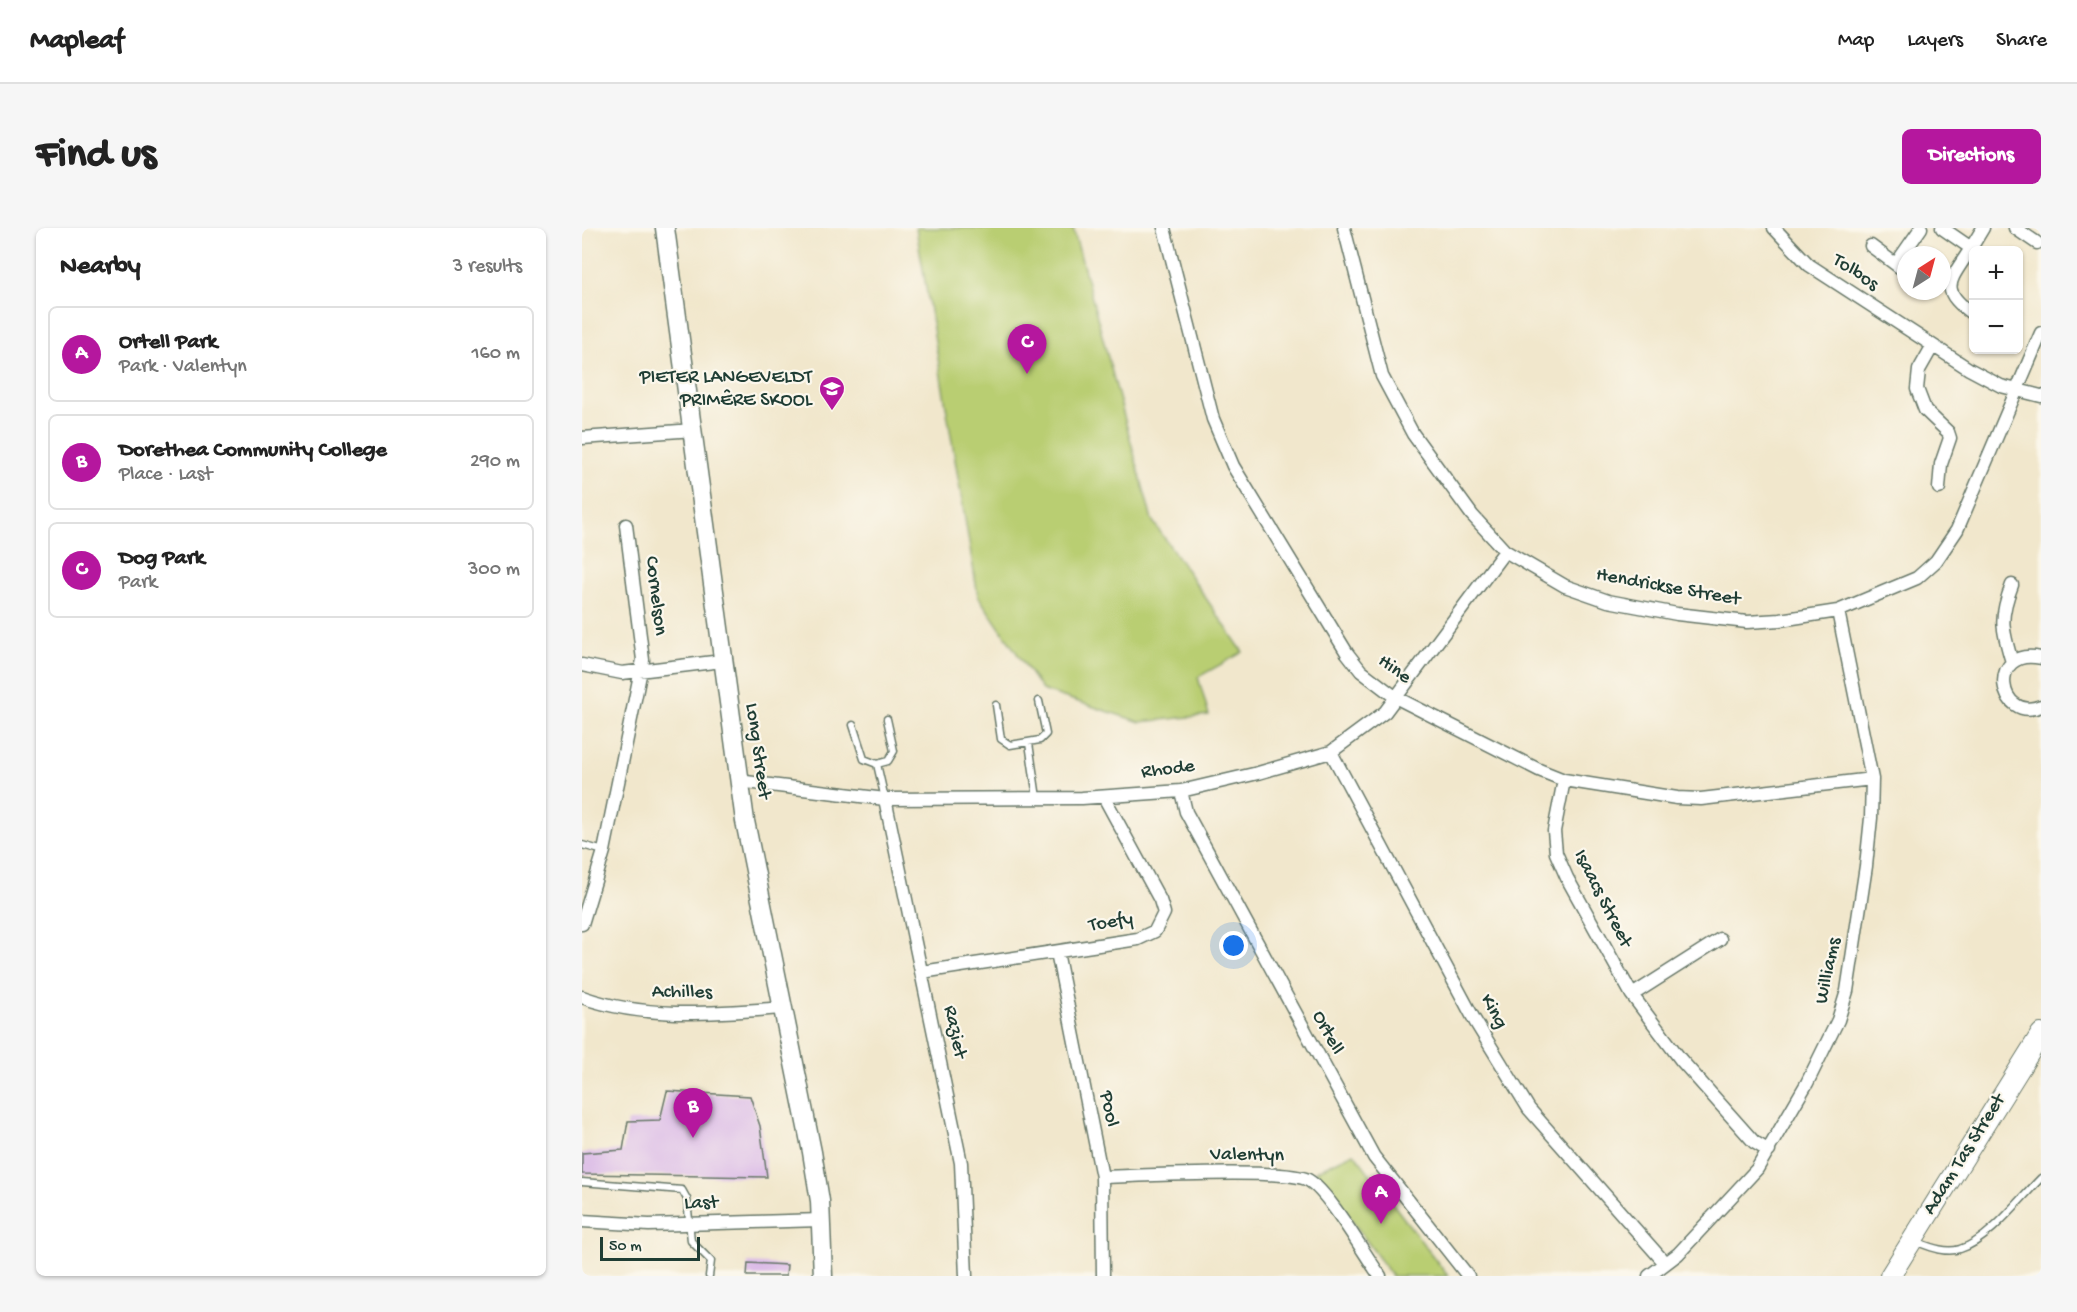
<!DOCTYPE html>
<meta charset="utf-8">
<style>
:root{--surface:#fff;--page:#f6f6f6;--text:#222;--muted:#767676;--line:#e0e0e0;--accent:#b5179e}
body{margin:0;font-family:"Gochi Hand",sans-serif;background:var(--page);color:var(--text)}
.controls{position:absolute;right:18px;top:18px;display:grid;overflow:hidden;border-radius:9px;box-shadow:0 2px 4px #0004}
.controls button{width:54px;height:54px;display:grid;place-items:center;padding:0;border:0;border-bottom:2px solid var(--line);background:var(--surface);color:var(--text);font:30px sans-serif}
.compass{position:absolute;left:1315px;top:18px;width:54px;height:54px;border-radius:50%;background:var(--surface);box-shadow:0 2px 4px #0004;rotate:36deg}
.scale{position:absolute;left:18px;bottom:15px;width:100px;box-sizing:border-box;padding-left:6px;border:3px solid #1f3d34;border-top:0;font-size:16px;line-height:21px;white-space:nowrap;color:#1f3d34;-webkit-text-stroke:4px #fbf7ec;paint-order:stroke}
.you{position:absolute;left:652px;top:718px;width:21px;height:21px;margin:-15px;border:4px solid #fff;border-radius:50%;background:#1a73e8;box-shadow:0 0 0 9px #1a73e833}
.badge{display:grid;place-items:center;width:39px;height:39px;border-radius:50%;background:var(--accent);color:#fff;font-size:20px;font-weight:700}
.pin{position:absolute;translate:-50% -50px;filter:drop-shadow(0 2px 3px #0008)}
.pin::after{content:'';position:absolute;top:32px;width:21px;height:18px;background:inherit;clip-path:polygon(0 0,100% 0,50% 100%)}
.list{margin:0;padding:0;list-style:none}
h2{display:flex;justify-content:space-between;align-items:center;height:78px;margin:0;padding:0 24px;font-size:26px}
h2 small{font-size:20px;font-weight:400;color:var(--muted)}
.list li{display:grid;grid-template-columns:39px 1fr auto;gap:18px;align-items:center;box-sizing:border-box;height:96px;margin:0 12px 12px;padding:0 12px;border:2px solid var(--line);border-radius:9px}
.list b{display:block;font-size:22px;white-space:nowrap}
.list p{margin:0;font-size:20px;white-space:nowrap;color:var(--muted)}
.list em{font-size:20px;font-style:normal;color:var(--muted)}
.map{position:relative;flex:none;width:1459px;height:1048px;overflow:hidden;border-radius:9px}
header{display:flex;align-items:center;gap:36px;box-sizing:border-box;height:84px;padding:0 30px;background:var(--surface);border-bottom:2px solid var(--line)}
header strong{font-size:28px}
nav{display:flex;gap:33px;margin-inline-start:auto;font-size:21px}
.intro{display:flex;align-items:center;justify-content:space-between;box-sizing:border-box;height:144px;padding:0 36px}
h1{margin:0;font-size:42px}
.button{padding:15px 27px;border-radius:9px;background:var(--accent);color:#fff;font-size:21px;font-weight:700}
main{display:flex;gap:36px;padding:0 36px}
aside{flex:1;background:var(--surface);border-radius:9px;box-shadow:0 2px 4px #0004}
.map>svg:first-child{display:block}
.green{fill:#b9ce72;stroke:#6c8653;stroke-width:1.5}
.building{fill:#d7b3e6}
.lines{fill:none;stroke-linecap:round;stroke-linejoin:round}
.lane-casing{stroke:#687869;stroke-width:9}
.street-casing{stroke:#687869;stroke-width:15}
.secondary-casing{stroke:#687869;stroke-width:21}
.primary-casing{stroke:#687869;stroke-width:22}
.lane{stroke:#fff;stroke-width:6}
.street{stroke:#fff;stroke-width:12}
.secondary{stroke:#fff;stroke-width:18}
.primary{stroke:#fff;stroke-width:20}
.labels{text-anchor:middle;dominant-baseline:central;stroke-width:4.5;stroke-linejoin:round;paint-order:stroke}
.street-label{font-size:20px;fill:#1f3d34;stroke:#fbf7ec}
.poi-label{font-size:20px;fill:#1f3d34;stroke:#fbf7ec;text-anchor:end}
</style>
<header>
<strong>Mapleaf</strong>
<nav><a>Map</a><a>Layers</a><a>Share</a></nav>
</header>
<div class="intro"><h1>Find us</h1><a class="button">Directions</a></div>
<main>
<aside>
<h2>Nearby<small>3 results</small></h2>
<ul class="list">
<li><span class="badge">A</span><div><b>Ortell Park</b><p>Park · Valentyn</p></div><em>160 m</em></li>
<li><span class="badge">B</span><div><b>Dorethea Community College</b><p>Place · Last</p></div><em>290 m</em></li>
<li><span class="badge">C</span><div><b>Dog Park</b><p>Park</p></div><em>300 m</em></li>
</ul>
</aside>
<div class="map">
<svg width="1459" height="1048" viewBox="0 0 1459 1048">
<rect width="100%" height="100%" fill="#fbf7ec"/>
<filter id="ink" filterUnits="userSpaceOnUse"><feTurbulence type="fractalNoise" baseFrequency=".0167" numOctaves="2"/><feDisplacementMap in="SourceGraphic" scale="12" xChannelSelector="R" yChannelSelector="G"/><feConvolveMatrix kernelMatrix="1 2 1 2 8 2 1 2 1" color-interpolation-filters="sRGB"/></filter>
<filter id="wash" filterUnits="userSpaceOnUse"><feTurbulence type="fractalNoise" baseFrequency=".008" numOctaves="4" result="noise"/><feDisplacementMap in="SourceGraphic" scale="24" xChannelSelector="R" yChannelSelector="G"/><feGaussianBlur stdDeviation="1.35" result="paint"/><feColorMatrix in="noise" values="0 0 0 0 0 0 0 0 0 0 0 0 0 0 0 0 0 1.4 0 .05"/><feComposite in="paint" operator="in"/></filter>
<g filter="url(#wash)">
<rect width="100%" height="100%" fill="#f1e7cc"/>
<path class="green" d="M334,0H491L570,292L661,424L616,449L627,487L558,494L460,462L396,368Z
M772,925L866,1048H810L734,943Z"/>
<g id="blocks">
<path class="building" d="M85,863L168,868L178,898L185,949L0,946V925L41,922L46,893L78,892Z
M166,1035L205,1037L204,1048H165Z"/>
</g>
</g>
<g filter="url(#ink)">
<use href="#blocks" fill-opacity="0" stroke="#687869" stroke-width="1.5"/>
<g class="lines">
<defs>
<path id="lane" d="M414,477L419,511L428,517L458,512L464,506L457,473
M271,497L282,531L295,536L306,533L312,523L305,491
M447,515L455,570
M295,536L303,571
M0,617L22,623
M0,954L100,962L105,971L109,1013L129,1033L127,1048
M1332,1013C1346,1018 1363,1026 1378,1021C1406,1013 1438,971 1459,950"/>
<path id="street" d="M582,0L631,191L651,238L765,425L779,443L813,469L957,542L982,552L1095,570L1119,571L1290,551
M762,0L800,148L831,206L890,287L923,323L983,358L1026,373L1095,386L1165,394L1198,392L1256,383L1335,350L1354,333L1375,302L1459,105
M1192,0L1227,37L1387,141L1419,158L1459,168
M1360,0L1389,20L1401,0
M1433,0L1455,15
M1289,18L1324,44
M1389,20C1369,53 1354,60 1392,87
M1314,36L1339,0
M1350,119L1337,142L1335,161L1343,182L1366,204L1368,210L1359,236L1357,260
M0,210L112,202
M1430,357C1417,390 1420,401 1430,434
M1459,430C1404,418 1416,496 1459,478
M0,437L40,445L140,433
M749,524L893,793L947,881L1083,1035
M982,552L972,603L974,625L985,650L1050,767L1099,832L1172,914L1187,923
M156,553L303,571L500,570L599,563L676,545L749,524L803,484L923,323
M599,563L604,584L792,929L886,1048
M303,571L379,935L384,1048
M0,696L22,623L61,432L44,297
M475,724L520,949L521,1048
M340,744L556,711L573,703L582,685L578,672L522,569
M1050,767L1138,711
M0,769C64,792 134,785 201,780
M520,949C555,948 704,940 726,952C747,964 782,1026 798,1048
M0,993L67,997L239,992
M1067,1048L1096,1026L1175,941L1225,855L1256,792L1265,763L1284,638L1289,590L1290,551L1256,383"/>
<path id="secondary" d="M83,0L163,593L230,924L238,973L241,1048"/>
<path id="primary" d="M1308,1048L1459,806"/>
</defs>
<use href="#lane" class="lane-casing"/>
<use href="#street" class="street-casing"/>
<use href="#secondary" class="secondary-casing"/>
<use href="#primary" class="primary-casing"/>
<use href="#lane" class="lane"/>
<use href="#street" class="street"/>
<use href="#secondary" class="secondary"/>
<use href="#primary" class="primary"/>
</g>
</g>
<defs>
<symbol id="school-pin" viewBox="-11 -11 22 30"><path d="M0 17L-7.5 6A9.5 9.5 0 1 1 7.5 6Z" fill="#b5179e" stroke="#fbf7ec"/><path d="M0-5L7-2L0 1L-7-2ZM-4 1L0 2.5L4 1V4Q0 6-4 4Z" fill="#fff"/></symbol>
</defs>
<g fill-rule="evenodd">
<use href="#school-pin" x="235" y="146" width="30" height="40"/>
</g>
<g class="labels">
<g class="street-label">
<text transform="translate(1273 45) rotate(34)">Tolbos</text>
<text transform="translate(1086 360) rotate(10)">Hendrickse Street</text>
<text transform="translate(73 368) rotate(83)">Cornelson</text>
<text transform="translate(812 442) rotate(36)">Hine</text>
<text transform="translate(175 523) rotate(82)">Long Street</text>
<text transform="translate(586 542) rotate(-7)">Rhode</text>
<text transform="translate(1020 671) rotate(63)">Isaacs Street</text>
<text transform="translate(529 695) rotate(-10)">Toefy</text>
<text transform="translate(1247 743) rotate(-78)">Williams</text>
<text transform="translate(100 765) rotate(1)">Achilles</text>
<text transform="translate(911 784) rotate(60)">King</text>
<text transform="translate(372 804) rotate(78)">Raziet</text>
<text transform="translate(745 805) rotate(62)">Ortell</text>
<text transform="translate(526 881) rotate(79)">Pool</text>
<text transform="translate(1383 927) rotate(-58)">Adam Tas Street</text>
<text transform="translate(665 928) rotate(1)">Valentyn</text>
<text transform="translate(119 976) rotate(-2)">Last</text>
</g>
<g class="poi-label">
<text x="230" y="150">PIETER LANGEVELDT<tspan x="230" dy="23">PRIMÊRE SKOOL</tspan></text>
</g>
</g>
</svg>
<div class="controls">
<button>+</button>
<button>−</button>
</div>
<svg class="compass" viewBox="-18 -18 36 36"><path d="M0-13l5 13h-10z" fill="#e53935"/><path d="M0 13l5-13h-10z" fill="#767676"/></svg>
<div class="scale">50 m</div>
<div class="you"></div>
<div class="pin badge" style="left:799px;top:996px">A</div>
<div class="pin badge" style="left:111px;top:910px">B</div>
<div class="pin badge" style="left:445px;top:146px">C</div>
</div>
</main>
